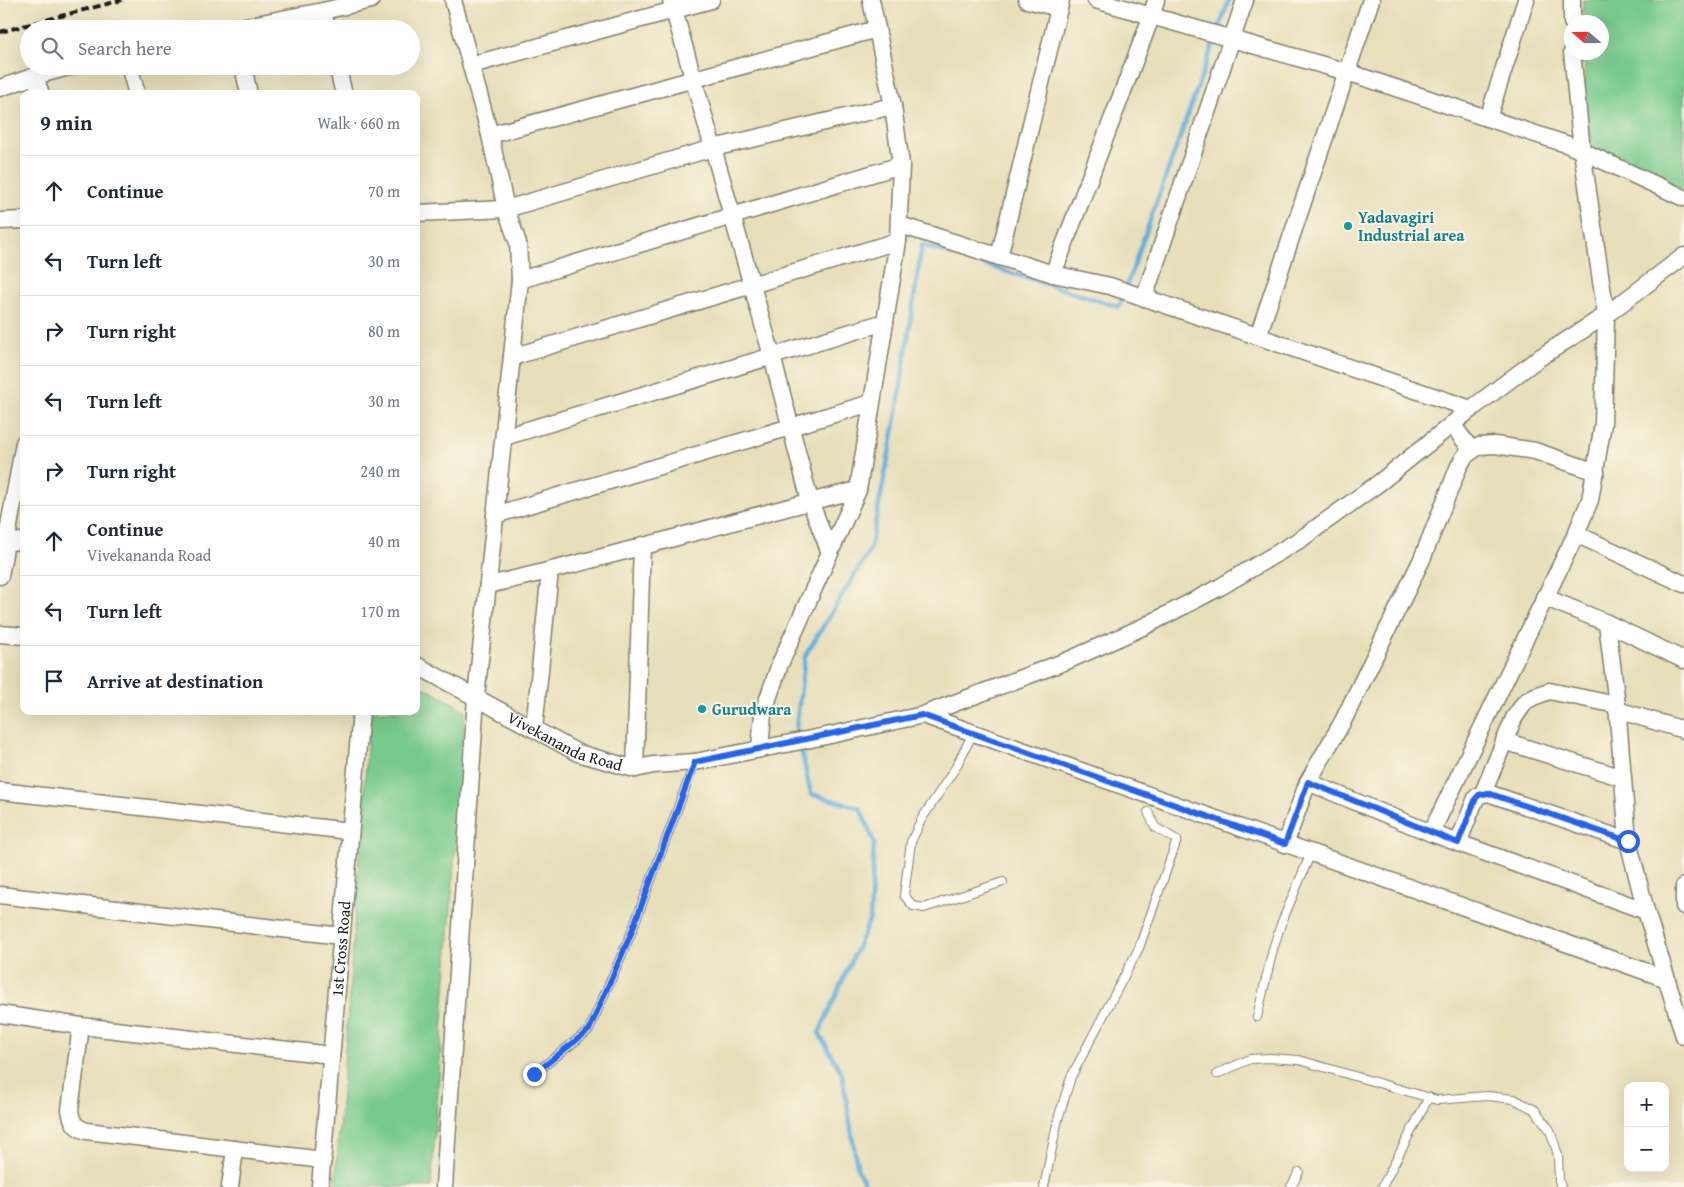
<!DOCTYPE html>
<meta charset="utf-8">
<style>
:root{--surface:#fff;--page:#f6f6f7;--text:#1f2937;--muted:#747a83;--line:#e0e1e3}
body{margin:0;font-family:"Gentium Book Plus",serif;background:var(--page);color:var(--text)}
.controls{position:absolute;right:15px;bottom:15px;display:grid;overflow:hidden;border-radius:10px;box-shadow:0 5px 20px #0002}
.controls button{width:45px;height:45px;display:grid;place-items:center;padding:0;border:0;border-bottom:1px solid var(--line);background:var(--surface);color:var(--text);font:25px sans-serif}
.compass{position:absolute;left:1564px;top:15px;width:45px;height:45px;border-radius:50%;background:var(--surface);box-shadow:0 5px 20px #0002;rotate:290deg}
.stop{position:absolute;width:15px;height:15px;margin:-11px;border:4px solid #2563eb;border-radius:50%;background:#fff}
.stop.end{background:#2563eb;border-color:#fff;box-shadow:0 1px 5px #0008}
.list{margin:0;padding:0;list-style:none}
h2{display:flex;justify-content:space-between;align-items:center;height:65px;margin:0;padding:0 20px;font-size:21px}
h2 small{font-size:16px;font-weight:400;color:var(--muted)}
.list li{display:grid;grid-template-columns:32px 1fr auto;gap:15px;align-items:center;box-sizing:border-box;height:70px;padding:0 20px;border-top:1px solid var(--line)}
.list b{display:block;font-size:19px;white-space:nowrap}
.list p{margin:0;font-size:16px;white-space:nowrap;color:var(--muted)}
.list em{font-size:16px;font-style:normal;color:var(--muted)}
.icon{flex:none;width:28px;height:28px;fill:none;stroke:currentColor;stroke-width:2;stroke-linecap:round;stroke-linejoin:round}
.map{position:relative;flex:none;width:1684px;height:1187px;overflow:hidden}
.search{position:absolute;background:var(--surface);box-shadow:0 5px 20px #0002;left:20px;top:20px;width:400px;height:55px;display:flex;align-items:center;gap:12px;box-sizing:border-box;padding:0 18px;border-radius:28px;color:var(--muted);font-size:19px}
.panel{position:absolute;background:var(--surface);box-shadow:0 5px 20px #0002;left:20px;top:90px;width:400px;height:625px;border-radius:10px}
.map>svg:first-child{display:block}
.green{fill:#77ca8d;stroke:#4a7354}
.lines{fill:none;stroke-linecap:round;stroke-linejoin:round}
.stream{stroke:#64aedc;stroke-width:4.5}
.lane-casing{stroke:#827e6b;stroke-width:10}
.street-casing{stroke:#827e6b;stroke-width:19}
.lane{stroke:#fff;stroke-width:8}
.street{stroke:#fff;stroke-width:16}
.rail{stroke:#1c1c1c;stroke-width:4;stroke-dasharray:8 4;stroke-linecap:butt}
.route{stroke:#2563eb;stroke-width:6}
.culture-dot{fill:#0f9aa8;stroke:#fcf5e5;stroke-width:2}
.labels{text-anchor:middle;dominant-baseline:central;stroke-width:4;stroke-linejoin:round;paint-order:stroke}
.culture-label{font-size:16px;font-weight:bold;fill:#0d838f;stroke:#fcf5e5;text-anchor:start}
.street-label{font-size:16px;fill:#1c1c1c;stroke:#fcf5e5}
</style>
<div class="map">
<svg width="1684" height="1187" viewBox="0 0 1684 1187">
<rect width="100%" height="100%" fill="#fcf5e5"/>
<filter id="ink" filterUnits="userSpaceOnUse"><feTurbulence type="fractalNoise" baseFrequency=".02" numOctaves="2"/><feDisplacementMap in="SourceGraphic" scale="10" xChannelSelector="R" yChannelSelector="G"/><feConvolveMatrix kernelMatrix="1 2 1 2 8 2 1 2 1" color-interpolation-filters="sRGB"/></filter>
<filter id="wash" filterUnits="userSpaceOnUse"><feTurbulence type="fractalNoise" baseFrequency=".0096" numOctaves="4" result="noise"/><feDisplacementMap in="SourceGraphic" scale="20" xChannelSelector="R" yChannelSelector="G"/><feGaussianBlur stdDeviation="1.12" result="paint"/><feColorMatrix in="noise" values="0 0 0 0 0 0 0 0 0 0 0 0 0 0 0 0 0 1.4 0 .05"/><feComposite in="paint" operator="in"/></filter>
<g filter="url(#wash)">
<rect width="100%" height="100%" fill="#e7dfba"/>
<path class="green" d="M1583,0H1684V190L1587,145L1584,53L1602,52V22H1583Z
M416,683L465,710L431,1187H335L370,711H416Z"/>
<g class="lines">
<path class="stream" d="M798,738L796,728L805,656L870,550L896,418L922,245L1119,307L1229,0
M800,745L811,794L860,808L874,842L870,919L819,1033L842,1074L858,1171L867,1187"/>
</g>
</g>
<g filter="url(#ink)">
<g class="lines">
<defs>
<path id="lane" d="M973,733L956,767L921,820L911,842L904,895L913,906L924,908L1003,882
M1257,1017L1273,949L1281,924L1311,853
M534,1074L589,1030L630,936L695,762
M1217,1074L1250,1059L1269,1058L1299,1060L1437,1100L1487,1096L1514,1099L1535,1110L1550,1130L1558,1155L1559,1181L1561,1187
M1044,1187L1058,1119L1071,1077L1139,948L1177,840L1155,827L1148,812
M1291,1187L1299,1172
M1382,1187L1429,1097"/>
<g id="street">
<path d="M671,0L772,356L810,501L830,553"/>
<path d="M1027,0L1059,8"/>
<path d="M1096,0L1347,72L1569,145L1684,198"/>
<path d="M323,11L327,29"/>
<path d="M1572,22V0"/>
<path d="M231,29L323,11L371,0"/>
<path d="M471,65L711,0"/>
<path d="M129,66L137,94"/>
<path d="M243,66L249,94"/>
<path d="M337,66L344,94"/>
<path d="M35,76L41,94"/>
<path d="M0,88L35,76L73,66"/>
<path d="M1488,118L1526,0"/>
<path d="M490,135L877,29"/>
<path d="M416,213L506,209L713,148L893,106"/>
<path d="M0,221L24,220"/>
<path d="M900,225L1053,274L1110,286L1471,409"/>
<path d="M999,257L1061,0"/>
<path d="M1053,274L1152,15L1156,0"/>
<path d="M520,280L901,165"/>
<path d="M1144,298L1245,0"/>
<path d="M1258,336L1371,0"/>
<path d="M512,357L898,241"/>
<path d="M1452,424L1472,451"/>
<path d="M504,437L885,322"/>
<path d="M495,515L871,403"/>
<path d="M1576,534L1684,584"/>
<path d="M5,542L24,541"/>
<path d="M0,576L24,443"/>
<path d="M488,585C612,558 734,519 858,490"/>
<path d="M1544,597L1607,623L1684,660"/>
<path d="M1607,623L1617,705L1628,841L1646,911L1684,1036"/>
<path d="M0,634L24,636"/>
<path id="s1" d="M416,665L578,753L635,769L653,765L695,762L826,736L923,715L1069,660L1145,626L1220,587L1301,539L1379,483L1471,409L1539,358L1606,315L1684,256"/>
<path d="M1617,710L1684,730"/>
<path d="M923,715L1667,979"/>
<path d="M534,729L550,571"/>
<path d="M1504,741L1623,778"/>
<path d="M760,749L763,713L780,664L858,490L898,241L901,165L893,106L871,0"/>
<path d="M635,769L642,545"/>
<path d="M1308,782L1431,833L1646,911"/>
<path d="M0,791L349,831"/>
<path d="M1483,793L1514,718L1525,702L1533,697L1549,691L1617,705"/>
<path d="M1431,833L1576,534L1590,500L1603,424L1606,315L1582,151L1572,52"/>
<path d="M1458,843L1476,798L1479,795L1488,793L1628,841"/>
<path d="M1285,844L1308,782L1343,721L1422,559L1459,466L1465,456L1479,446L1495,445L1535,451L1596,472"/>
<path d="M1684,886V906"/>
<path d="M0,895L341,936"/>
<path d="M0,1014L81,1026L331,1055"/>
<path d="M81,1026L70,1110C72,1122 75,1128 87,1131L323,1160"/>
<path d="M230,1187L235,1149"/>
<path id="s2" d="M320,1187L361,711"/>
<path d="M444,1187L476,697L520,280L518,243L506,209L490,135L453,0"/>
</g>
</defs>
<use href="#lane" class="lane-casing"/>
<use href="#street" class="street-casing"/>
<use href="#lane" class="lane"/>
<use href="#street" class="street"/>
<path class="rail" d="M0,32L122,0"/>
</g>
</g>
<g class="lines" filter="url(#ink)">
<path class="route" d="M534,1074L589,1030L630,936L695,762L922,715L1285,844L1308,782L1458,843L1476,798L1479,795L1488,793L1628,841"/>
</g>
<g class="culture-dot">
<circle cx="1348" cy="226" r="5"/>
<circle cx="702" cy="709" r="5"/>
</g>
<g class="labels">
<g class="culture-label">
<text x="1358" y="217">Yadavagiri<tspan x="1358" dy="18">Industrial area</tspan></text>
<text x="712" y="709">Gurudwara</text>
</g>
<g class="street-label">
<text stroke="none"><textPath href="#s1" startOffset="168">Vivekananda Road</textPath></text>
<text stroke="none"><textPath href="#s2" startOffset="239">1st Cross Road</textPath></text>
</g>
</g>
</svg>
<div class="controls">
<button>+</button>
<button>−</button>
</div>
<svg class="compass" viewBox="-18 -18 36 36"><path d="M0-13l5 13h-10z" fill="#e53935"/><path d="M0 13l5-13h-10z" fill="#747a83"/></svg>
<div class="stop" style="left:1628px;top:841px"></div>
<div class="stop end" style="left:534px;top:1074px"></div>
<div class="search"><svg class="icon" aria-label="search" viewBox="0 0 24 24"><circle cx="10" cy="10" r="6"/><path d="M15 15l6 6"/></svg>Search here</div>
<section class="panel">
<h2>9 min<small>Walk · 660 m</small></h2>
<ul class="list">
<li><svg class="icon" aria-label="ahead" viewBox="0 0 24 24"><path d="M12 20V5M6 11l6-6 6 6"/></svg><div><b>Continue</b></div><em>70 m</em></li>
<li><svg class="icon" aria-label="left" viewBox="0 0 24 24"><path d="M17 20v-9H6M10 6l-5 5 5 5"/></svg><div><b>Turn left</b></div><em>30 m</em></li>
<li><svg class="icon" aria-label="right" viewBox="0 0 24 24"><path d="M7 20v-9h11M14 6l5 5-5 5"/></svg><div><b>Turn right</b></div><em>80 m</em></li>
<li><svg class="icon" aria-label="left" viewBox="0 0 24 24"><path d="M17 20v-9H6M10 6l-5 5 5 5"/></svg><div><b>Turn left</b></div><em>30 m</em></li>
<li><svg class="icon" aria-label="right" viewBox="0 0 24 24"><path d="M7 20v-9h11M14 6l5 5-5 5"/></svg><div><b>Turn right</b></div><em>240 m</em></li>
<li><svg class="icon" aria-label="ahead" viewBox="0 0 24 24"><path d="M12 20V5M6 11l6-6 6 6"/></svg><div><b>Continue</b><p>Vivekananda Road</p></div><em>40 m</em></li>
<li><svg class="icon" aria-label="left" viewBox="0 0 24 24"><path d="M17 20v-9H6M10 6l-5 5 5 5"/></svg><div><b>Turn left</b></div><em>170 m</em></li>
<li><svg class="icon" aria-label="arrive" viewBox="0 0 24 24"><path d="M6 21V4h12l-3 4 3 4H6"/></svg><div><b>Arrive at destination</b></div></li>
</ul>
</section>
</div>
